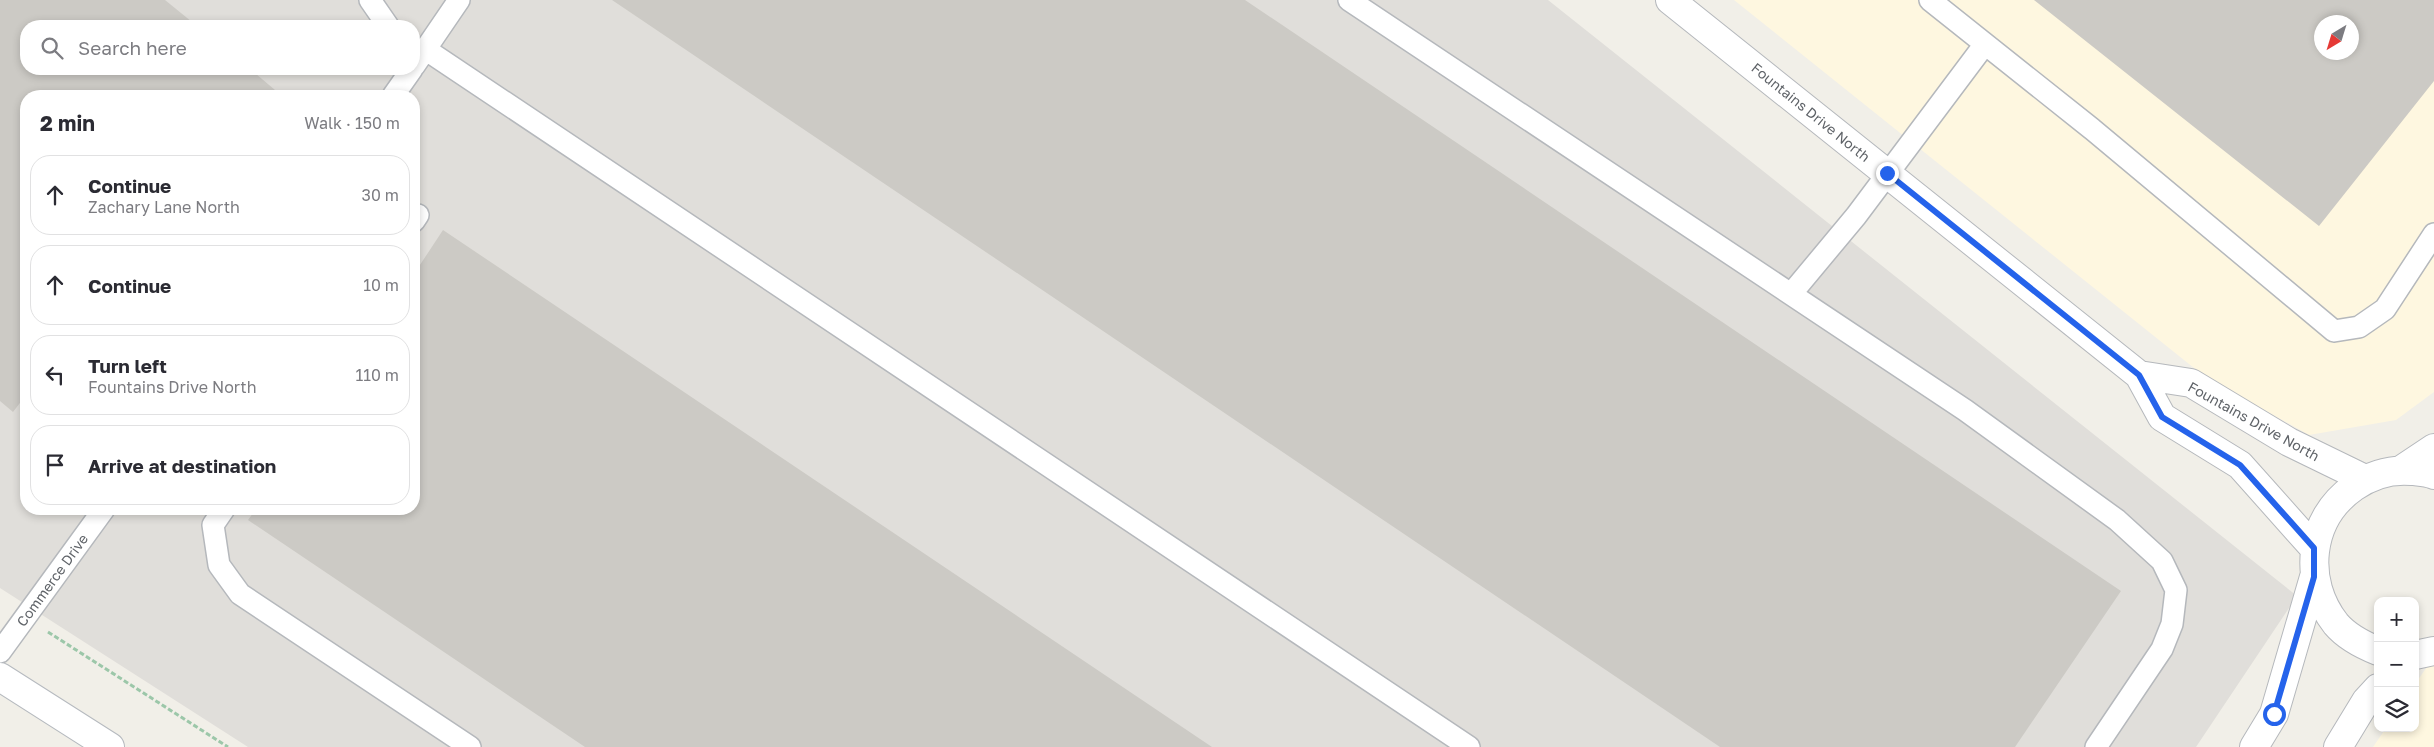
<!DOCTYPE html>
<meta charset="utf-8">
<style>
:root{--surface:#fff;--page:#f2f2f3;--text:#2b2b33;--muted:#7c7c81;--line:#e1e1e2}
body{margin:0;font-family:"Golos Text",sans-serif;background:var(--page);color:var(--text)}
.controls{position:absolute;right:15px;bottom:15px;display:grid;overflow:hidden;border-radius:10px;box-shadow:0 2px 8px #0003}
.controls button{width:45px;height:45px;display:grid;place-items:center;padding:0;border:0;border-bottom:1px solid var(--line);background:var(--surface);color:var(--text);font:25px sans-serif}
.compass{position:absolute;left:2314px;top:15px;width:45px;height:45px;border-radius:50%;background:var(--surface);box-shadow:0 2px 8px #0003;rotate:218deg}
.stop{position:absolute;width:15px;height:15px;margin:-11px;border:4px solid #2563eb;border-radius:50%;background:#fff}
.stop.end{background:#2563eb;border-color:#fff;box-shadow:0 1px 5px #0008}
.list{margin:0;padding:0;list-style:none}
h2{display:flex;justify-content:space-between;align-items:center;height:65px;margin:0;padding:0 20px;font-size:21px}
h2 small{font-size:16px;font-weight:400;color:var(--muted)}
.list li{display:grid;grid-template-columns:32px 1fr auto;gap:15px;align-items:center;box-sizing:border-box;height:80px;margin:0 10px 10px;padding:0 10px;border:1px solid var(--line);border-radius:20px}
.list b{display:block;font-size:19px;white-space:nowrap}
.list p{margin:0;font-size:16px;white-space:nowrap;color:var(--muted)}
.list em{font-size:16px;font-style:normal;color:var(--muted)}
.icon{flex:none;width:28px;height:28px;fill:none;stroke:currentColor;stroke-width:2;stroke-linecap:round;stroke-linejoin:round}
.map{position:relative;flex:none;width:2434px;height:747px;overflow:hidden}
.search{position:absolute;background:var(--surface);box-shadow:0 2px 8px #0003;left:20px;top:20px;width:400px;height:55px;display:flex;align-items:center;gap:12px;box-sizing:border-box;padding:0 18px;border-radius:20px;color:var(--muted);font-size:19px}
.panel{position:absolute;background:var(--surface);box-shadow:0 2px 8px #0003;left:20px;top:90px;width:400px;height:425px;border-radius:20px}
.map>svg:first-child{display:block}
.commercial{fill:#fef7e0;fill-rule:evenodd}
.industrial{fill:#e0deda;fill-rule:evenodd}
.building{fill:#cccac5;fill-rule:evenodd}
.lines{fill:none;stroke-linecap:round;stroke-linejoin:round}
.service-casing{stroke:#b5b8bc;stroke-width:24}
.tertiary-casing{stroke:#b5b8bc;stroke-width:30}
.secondary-casing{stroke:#b6babf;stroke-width:30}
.path{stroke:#9cc7a9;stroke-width:3;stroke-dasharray:5 2.5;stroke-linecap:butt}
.service{stroke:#fff;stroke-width:21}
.tertiary{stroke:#fff;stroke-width:28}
.secondary{stroke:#fff;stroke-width:28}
.route{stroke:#2563eb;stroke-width:6}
.labels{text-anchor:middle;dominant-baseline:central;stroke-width:4;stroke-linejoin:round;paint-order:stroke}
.street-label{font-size:14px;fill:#5f6368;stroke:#fff}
</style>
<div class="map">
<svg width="2434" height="747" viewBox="0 0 2434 747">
<rect width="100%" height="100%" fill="#f1efe8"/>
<path class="commercial" d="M1734,0H2434V392L2396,420L2309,435L2204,376ZM2322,22H2352V52H2322Z
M2434,657V747H2373L2386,728H2415V684Z"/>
<path class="industrial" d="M0,0H1548L2297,596L2196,747H248L0,588ZM26,26H414V69H26ZM26,96H414V509H26Z"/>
<path class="building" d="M0,0H165L197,26H26V69H250L275,90L270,96H26V395L13,412L0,401Z
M612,0H1245L2121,591L2015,747H1720Z
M2034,0H2434V81L2319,226ZM2322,22H2352V52H2322Z
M443,230L1212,747H585L248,520L256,509H414V274Z"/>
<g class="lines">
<defs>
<path id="service" d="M370,0L388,26
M1349,0L1965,410L2117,520L2162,561L2176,590L2172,624L2162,649L2096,747
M1930,0L2092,129L2334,331L2359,327L2385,309L2434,234
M425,49L1469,747
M414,66L459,0
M393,96L412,69
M414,221L418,215
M1791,294L1856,216L1985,44
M224,509L213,525L219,565L240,594L470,747
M0,652L104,509"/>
<path id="tertiary" d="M1670,0L2139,375L2162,417L2240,465L2314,548
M2139,375L2191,383L2289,442L2365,479
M2401,470L2434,448
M2378,651C2363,645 2347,637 2336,624C2302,581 2308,519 2354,487C2371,475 2390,469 2412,471C2419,472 2427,472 2434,475
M2415,655L2434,651
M2254,747L2274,714L2314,577
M2338,747L2366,701L2378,688"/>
<path id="secondary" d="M0,677L110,747"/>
</defs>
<use href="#service" class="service-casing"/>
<use href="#tertiary" class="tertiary-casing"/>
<use href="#secondary" class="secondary-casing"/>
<path class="path" d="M48,632L228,747"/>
<use href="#service" class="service"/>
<use href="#tertiary" class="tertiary"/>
<use href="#secondary" class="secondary"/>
</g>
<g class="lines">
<path class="route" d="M1887,173L2139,375L2162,417L2240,465L2314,548V577L2274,714"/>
</g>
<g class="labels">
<g class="street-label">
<text transform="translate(1811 112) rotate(39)">Fountains Drive North</text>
<text transform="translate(2254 421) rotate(29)">Fountains Drive North</text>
<text transform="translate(52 580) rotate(-54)">Commerce Drive</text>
</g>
</g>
</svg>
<div class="controls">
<button>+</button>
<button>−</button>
<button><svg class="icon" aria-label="layers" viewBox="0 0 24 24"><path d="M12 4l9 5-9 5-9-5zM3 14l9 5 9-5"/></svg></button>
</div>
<svg class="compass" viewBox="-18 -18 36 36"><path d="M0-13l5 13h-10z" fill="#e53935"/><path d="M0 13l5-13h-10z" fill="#7c7c81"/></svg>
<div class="stop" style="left:2274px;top:714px"></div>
<div class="stop end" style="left:1887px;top:173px"></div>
<div class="search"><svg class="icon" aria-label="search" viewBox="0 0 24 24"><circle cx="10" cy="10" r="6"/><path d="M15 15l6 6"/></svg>Search here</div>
<section class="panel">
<h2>2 min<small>Walk · 150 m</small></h2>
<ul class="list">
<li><svg class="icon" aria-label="ahead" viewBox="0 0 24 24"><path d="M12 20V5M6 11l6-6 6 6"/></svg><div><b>Continue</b><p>Zachary Lane North</p></div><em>30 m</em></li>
<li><svg class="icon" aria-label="ahead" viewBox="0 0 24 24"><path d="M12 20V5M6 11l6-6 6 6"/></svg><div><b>Continue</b></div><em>10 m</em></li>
<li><svg class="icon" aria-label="left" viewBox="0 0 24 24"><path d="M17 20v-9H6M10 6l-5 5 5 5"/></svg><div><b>Turn left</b><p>Fountains Drive North</p></div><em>110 m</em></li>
<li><svg class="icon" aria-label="arrive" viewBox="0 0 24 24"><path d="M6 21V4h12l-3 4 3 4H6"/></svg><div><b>Arrive at destination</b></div></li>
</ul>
</section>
</div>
